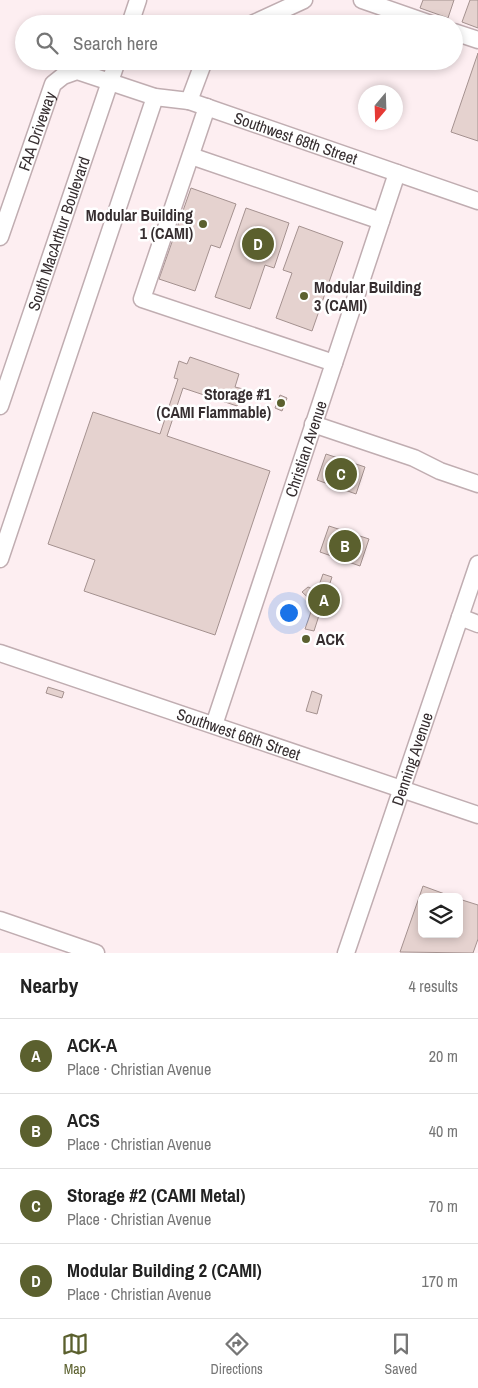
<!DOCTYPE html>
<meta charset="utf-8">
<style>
:root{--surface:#fff;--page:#f6f6f6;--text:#222;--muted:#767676;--line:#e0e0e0;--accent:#5b602e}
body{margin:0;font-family:"Archivo Narrow",sans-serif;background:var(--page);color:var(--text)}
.controls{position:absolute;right:15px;bottom:15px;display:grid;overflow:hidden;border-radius:8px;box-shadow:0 2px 8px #0003}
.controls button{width:45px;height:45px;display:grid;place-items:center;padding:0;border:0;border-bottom:1px solid var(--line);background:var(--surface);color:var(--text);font:25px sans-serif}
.compass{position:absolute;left:358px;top:85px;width:45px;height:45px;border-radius:50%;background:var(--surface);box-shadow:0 2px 8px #0003;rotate:199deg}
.you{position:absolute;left:288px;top:612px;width:18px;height:18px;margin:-12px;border:4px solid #fff;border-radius:50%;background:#1a73e8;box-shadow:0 0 0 8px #1a73e833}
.badge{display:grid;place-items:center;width:32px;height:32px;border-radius:50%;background:var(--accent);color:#fff;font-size:16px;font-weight:700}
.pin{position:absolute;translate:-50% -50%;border:2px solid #fff;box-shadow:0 1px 5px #0006}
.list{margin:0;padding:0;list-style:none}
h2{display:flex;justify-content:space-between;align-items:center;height:65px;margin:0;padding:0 20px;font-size:21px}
h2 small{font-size:16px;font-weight:400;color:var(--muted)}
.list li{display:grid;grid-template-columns:32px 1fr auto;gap:15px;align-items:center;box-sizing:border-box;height:75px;padding:0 20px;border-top:1px solid var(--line)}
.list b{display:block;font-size:19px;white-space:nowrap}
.list p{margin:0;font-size:16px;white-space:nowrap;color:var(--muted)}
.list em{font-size:16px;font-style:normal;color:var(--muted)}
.icon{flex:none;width:28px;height:28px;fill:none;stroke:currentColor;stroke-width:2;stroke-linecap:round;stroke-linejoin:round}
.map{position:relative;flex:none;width:478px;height:953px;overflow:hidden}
.search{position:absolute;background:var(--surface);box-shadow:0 2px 8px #0003;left:15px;right:15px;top:15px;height:55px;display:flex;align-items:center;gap:12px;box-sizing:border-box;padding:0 18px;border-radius:28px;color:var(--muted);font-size:19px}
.sheet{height:365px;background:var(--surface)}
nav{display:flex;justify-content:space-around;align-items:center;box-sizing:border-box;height:70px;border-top:1px solid var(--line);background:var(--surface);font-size:14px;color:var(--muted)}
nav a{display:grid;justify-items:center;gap:2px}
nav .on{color:var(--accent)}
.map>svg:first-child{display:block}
.building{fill:#e5d2cf;stroke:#a4918f}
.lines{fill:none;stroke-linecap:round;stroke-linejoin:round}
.minor-casing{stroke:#c0adb1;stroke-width:19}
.minor{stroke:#fff;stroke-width:16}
.poi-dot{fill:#5b602e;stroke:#fff;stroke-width:2}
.labels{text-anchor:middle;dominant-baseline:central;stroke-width:5;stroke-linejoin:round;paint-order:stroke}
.street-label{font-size:16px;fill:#362e30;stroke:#fff}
.poi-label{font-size:16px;font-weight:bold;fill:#362e30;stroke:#fff;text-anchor:end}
</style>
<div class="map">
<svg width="478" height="953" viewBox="0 0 478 953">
<rect width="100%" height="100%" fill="#fdeef1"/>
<path class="building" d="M423,0H454L448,18L420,8Z
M470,0H478V28L462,22Z
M478,53V141L451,132Z
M191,188L236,204L220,248L211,245L195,291L159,279Z
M246,208L289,223L274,268L265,265L250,309L215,297Z
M299,226L343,242L312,331L276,318L292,273L283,270Z
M190,357L239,374L235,387L243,389L237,406L183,388L167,436L270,471L215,635L84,591L95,560L48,544L93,412L160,434L178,379L174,378L179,361L187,364Z
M280,395L287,398L282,411L275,408Z
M326,454L365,467L356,494L317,480Z
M329,526L369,539L360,566L320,552Z
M323,574L332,577L326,595L337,596L339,604L322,606L314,631L305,629L314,603L302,592L308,587L317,591Z
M304,635L310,637L308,643L302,641Z
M48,687L64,692L62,698L46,693Z
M312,691L322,695L317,714L306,711Z
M423,886L453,897H422V934H459V899L478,905V939L473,953L400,952Z"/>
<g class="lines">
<defs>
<g id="minor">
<path d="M362,0L431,24"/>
<path d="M130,24L138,0"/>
<path d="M252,24L304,0"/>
<path d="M454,32L478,40"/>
<path d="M189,101L204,61"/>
<path d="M207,107L142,299L334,363"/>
<path d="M191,156L381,221"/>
<path id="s1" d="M0,237L53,84L63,76L77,71L155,97L189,101L478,201"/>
<path id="s2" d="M0,406L117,61"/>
<path d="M313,424L414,458L440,471L478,484"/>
<path d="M0,559L155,97"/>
<path d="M460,617L478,624"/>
<path id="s3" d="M0,653L478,815"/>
<path id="s4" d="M214,725L397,173"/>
<path d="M0,920L96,953"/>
<path id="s5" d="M346,953L478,564"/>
</g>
</defs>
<use href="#minor" class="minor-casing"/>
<use href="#minor" class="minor"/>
</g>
<g class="poi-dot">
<circle cx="203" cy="224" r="5"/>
<circle cx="304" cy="296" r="5"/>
<circle cx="281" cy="403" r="5"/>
<circle cx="306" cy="639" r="5"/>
</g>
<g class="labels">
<g class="street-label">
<text stroke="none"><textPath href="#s1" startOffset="112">FAA Driveway</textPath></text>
<text stroke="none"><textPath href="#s1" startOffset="419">Southwest 68th Street</textPath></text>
<text stroke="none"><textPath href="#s2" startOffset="182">South MacArthur Boulevard</textPath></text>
<text stroke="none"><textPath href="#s4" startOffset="291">Christian Avenue</textPath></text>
<text stroke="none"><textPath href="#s3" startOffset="252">Southwest 66th Street</textPath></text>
<text stroke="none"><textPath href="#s5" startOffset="205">Denning Avenue</textPath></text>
</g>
<g class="poi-label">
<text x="193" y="215">Modular Building<tspan x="193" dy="18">1 (CAMI)</tspan></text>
<text x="314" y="287" text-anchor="start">Modular Building<tspan x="314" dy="18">3 (CAMI)</tspan></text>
<text x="271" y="394">Storage #1<tspan x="271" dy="18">(CAMI Flammable)</tspan></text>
<text x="316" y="639" text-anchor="start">ACK</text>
</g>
</g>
</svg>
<div class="controls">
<button><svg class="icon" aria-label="layers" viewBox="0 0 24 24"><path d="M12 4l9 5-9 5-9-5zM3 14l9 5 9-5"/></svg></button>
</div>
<svg class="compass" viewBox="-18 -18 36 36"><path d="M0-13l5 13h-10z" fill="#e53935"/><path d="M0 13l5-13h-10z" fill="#767676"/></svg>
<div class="you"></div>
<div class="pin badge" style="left:324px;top:600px">A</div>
<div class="pin badge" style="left:345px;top:546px">B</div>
<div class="pin badge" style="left:341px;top:474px">C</div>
<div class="pin badge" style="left:258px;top:244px">D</div>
<div class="search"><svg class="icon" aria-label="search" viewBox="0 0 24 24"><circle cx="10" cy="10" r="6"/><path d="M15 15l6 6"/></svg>Search here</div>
</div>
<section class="sheet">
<h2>Nearby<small>4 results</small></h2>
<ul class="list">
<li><span class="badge">A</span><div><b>ACK-A</b><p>Place · Christian Avenue</p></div><em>20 m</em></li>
<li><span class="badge">B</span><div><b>ACS</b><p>Place · Christian Avenue</p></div><em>40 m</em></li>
<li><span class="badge">C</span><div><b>Storage #2 (CAMI Metal)</b><p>Place · Christian Avenue</p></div><em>70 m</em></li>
<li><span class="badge">D</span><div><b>Modular Building 2 (CAMI)</b><p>Place · Christian Avenue</p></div><em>170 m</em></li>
</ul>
</section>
<nav>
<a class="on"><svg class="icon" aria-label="map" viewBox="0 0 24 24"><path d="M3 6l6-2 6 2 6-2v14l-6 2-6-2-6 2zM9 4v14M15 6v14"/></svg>Map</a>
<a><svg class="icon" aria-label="directions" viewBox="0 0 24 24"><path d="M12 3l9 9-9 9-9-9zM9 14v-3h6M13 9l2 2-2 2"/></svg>Directions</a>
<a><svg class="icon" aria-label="saved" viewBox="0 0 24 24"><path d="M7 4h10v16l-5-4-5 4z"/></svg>Saved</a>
</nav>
